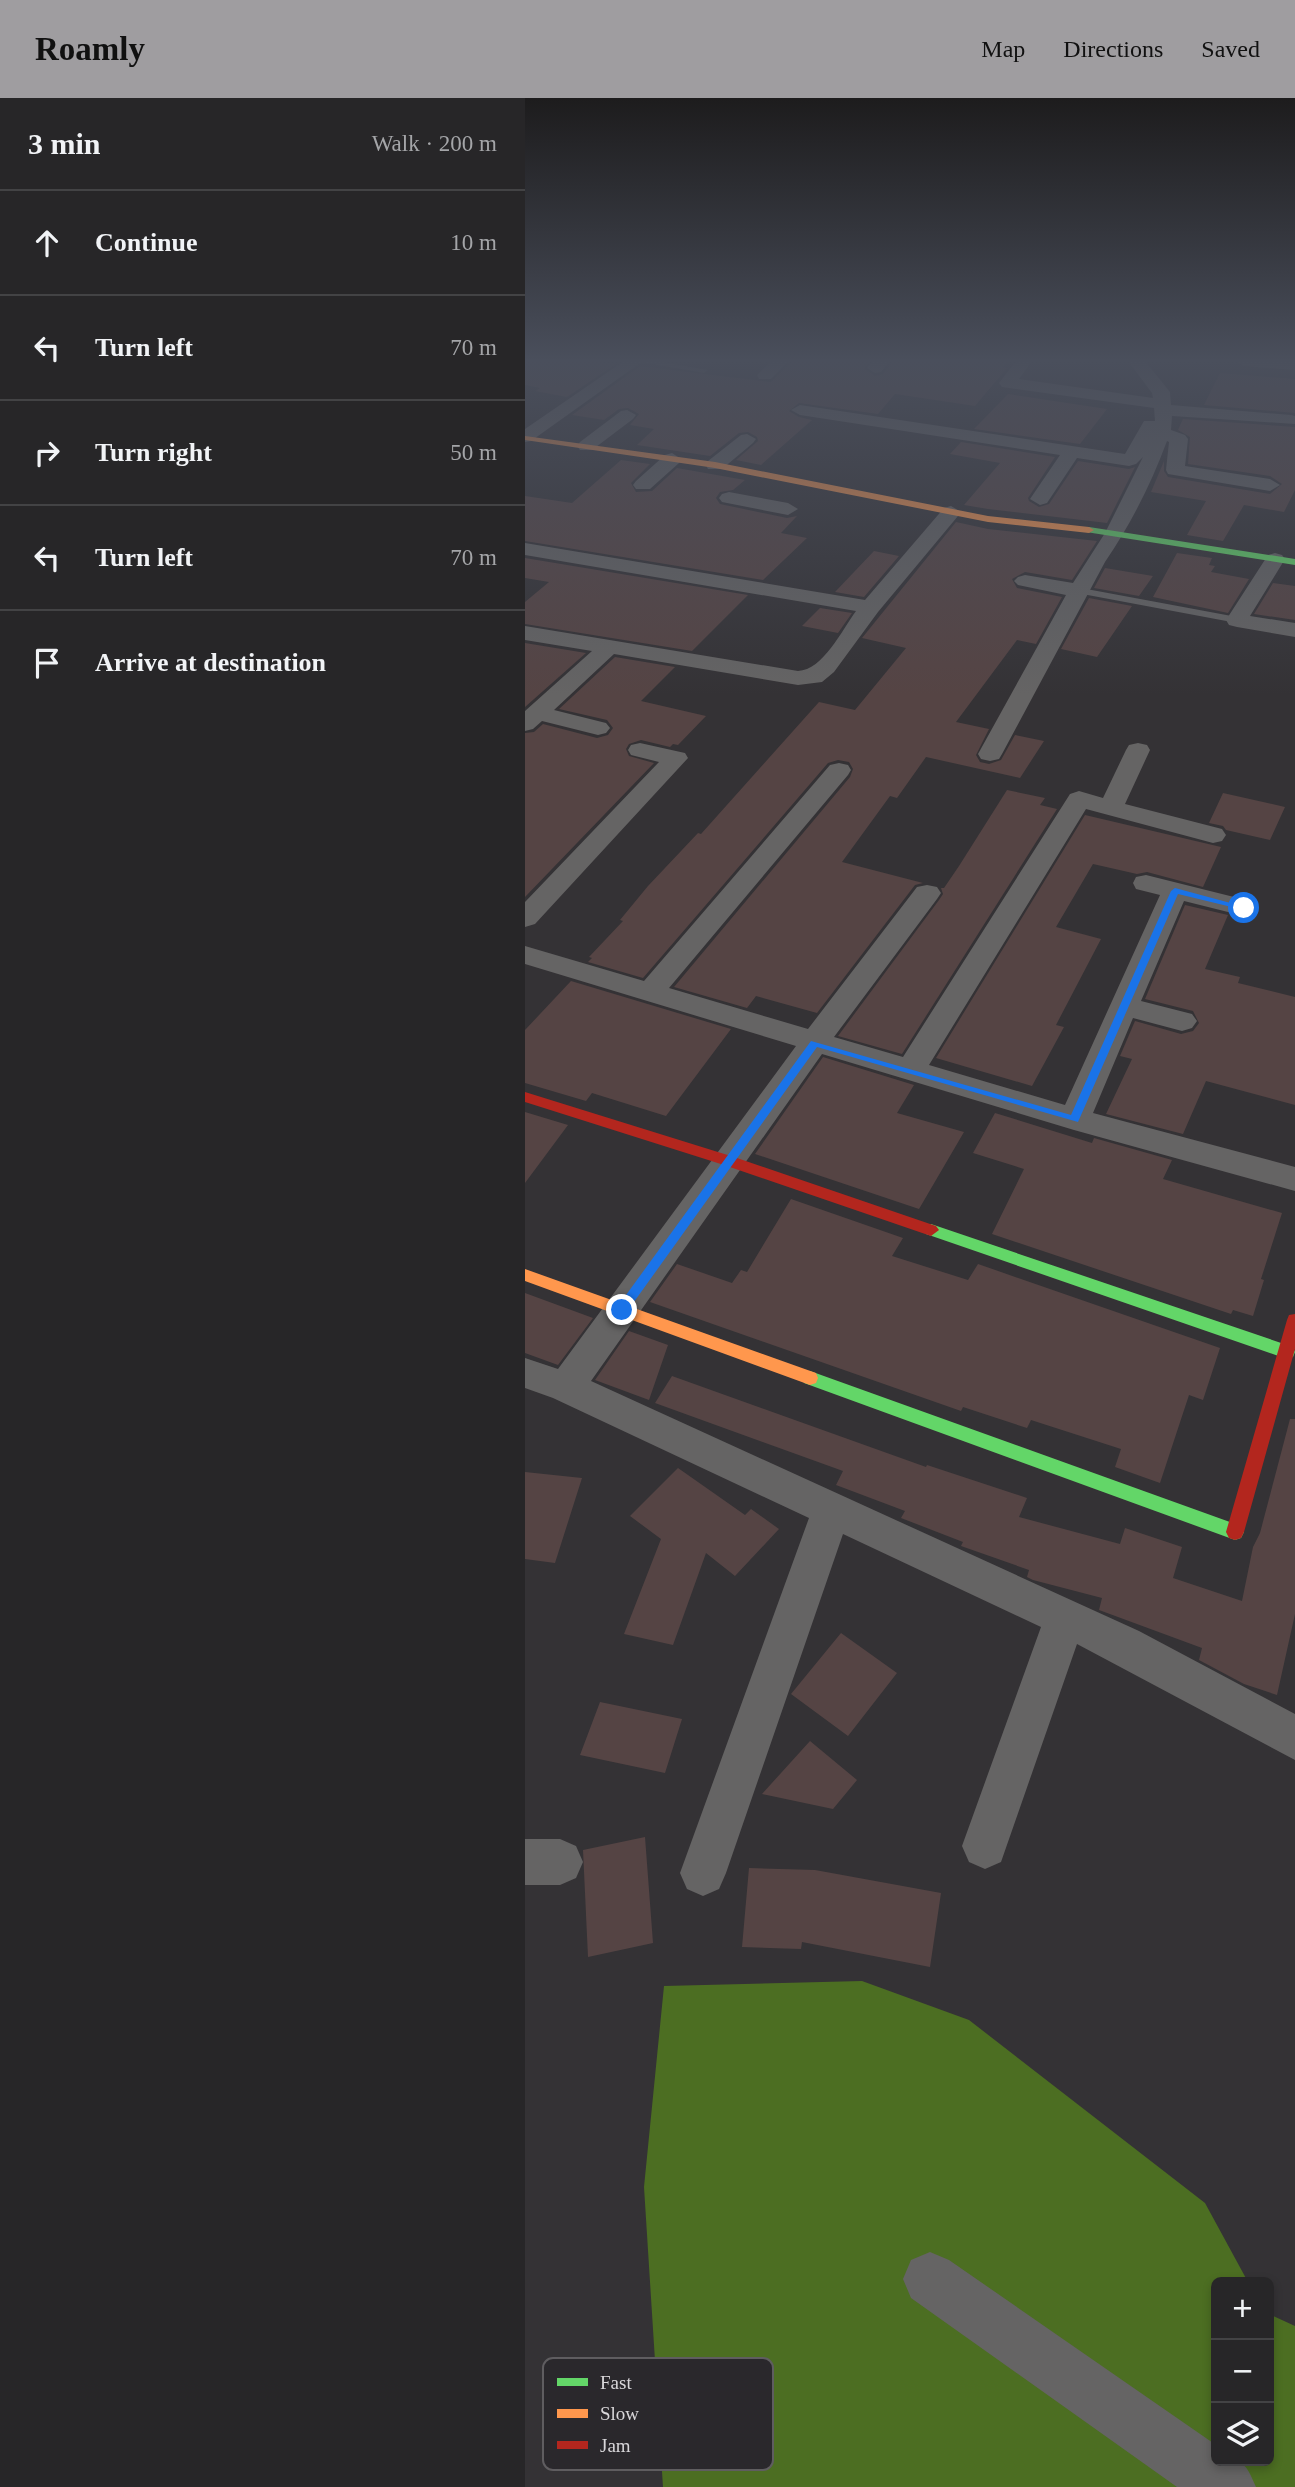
<!DOCTYPE html>
<meta charset="utf-8">
<style>
:root{--surface:#272628;--page:#2f2e30;--text:#f1f3f6;--muted:#a4a5a8;--line:#434345;--accent:#9f9da0}
body{margin:0;font-family:Georgia,serif;background:var(--page);color:var(--text)}
.controls{position:absolute;right:21px;bottom:21px;display:grid;overflow:hidden;border-radius:10px;box-shadow:0 4px 10px #0003}
.controls button{width:63px;height:63px;display:grid;place-items:center;padding:0;border:0;border-bottom:2px solid var(--line);background:var(--surface);color:var(--text);font:35px sans-serif}
.stop{position:absolute;width:21px;height:21px;margin:-16px;border:5px solid #1a73e8;border-radius:50%;background:#fff}
.stop.end{background:#1a73e8;border-color:#fff;box-shadow:0 2px 7px #0008}
.list{margin:0;padding:0;list-style:none}
h2{display:flex;justify-content:space-between;align-items:center;height:91px;margin:0;padding:0 28px;font-size:30px}
h2 small{font-size:23px;font-weight:400;color:var(--muted)}
.list li{display:grid;grid-template-columns:46px 1fr auto;gap:21px;align-items:center;box-sizing:border-box;height:105px;padding:0 28px;border-top:2px solid var(--line)}
.list b{display:block;font-size:26px;white-space:nowrap}
.list em{font-size:23px;font-style:normal;color:var(--muted)}
.icon{flex:none;width:38px;height:38px;fill:none;stroke:currentColor;stroke-width:2;stroke-linecap:round;stroke-linejoin:round}
.map{position:relative;flex:none;width:770px;height:2389px;overflow:hidden}
header{display:flex;align-items:center;gap:42px;box-sizing:border-box;height:98px;padding:0 35px;background:var(--accent);color:#111}
header strong{font-size:33px}
nav{display:flex;gap:38px;margin-inline-start:auto;font-size:24px}
main{display:flex}
aside{flex:1;background:var(--surface)}
.map>svg:first-child{display:block}
.forest{fill:#4c6e22}
.building{fill:#544}
.lines{fill:none;stroke-linecap:round;stroke-linejoin:round}
.lane{fill:#656464;fill-rule:evenodd}
.street{fill:#656464;fill-rule:evenodd}
.fast{fill:#63d668;fill-rule:evenodd}
.slow{fill:#ff974d;fill-rule:evenodd}
.jam{fill:#b3261e;fill-rule:evenodd}
.route{fill:#1a73e8}
.key{fill:#2a282c;stroke:#5f5d60;stroke-width:2}
.key-label{font-size:19px;fill:#d9d7da}
</style>
<header>
<strong>Roamly</strong>
<nav><a>Map</a><a>Directions</a><a>Saved</a></nav>
</header>
<main>
<aside>
<h2>3 min<small>Walk · 200 m</small></h2>
<ul class="list">
<li><svg class="icon" aria-label="ahead" viewBox="0 0 24 24"><path d="M12 20V5M6 11l6-6 6 6"/></svg><div><b>Continue</b></div><em>10 m</em></li>
<li><svg class="icon" aria-label="left" viewBox="0 0 24 24"><path d="M17 20v-9H6M10 6l-5 5 5 5"/></svg><div><b>Turn left</b></div><em>70 m</em></li>
<li><svg class="icon" aria-label="right" viewBox="0 0 24 24"><path d="M7 20v-9h11M14 6l5 5-5 5"/></svg><div><b>Turn right</b></div><em>50 m</em></li>
<li><svg class="icon" aria-label="left" viewBox="0 0 24 24"><path d="M17 20v-9H6M10 6l-5 5 5 5"/></svg><div><b>Turn left</b></div><em>70 m</em></li>
<li><svg class="icon" aria-label="arrive" viewBox="0 0 24 24"><path d="M6 21V4h12l-3 4 3 4H6"/></svg><div><b>Arrive at destination</b></div></li>
</ul>
</aside>
<div class="map">
<svg width="770" height="2389" viewBox="0 0 770 2389">
<rect width="100%" height="100%" fill="#343235"/>
<path class="forest" d="M337,1883L444,1922L680,2105L723,2184H691V2363H744V2216L770,2228V2389H138L119,2089L139,1888Z"/>
<path class="building" d="M0,263H67L91,266L42,299L10,293L15,290L0,287Z
M267,263H345L339,270L350,278L358,276L368,263H484L478,269L482,270L450,308L370,296L353,316L274,305L264,313L274,319L287,322L236,367L211,362L233,343L232,339L223,334L214,335L185,358L112,347L129,331L105,327L114,316L103,310L94,311L79,322L47,317L115,268L246,284Z
M695,275L770,281V315L679,307Z
M483,296L582,311L555,346L449,331Z
M658,321L770,329V392L759,414L719,407L698,443L662,437L681,403L626,394L639,363V373L643,379L745,396L757,386L745,378L663,366L665,339L653,332Z
M436,344L530,359L503,400L504,403L514,409L524,406L553,363L604,371L610,369L582,425L463,411L439,407L475,365L425,356Z
M96,362L125,366L106,385L111,394L127,393L152,370L220,382L208,392L195,394L191,400L195,406L262,420L272,418L256,435L282,440L238,482L0,443V398L47,405Z
M431,424L463,431L572,443L547,482L500,474L487,481L492,490L537,499L511,546L492,542L431,624L464,631L451,657L455,664L464,666L476,662L490,637L519,643L495,680L401,659L372,700L365,698L317,764L398,785L390,787L292,915L231,898L222,910L149,889L325,679L328,671L324,664L313,662L303,665L118,880L63,864L67,860L64,859L98,823L95,822L123,788L173,735L176,736L294,604L330,612L381,550L337,540Z
M349,453L374,458L339,499L310,494Z
M652,455L687,460L684,467L690,468L686,474L724,481L703,515L628,499Z
M0,460L223,497L167,553L0,526V504L24,484L0,480Z
M580,470L628,478L614,498L569,490Z
M748,485L770,488V522L729,516Z
M564,500L607,508L572,559L536,551Z
M295,510L327,515L313,535L277,528Z
M0,545L61,555L0,609Z
M90,559L150,569L116,603L181,618L153,647L148,646L145,649L116,642L104,646L101,651L104,658L129,665L0,799V635L9,634L18,626L72,640L83,637L88,630L82,622L34,611Z
M482,692L520,700L515,707L532,711L377,956L313,938L414,802L418,796L416,790H419L434,768Z
M698,695L760,709L745,742L701,732L698,728L684,725Z
M560,717L696,749L678,789L622,774L612,776L568,766L531,829L576,841L531,927L539,929L507,988L411,960Z
M660,807L703,817L680,871L715,879L713,885L770,899V1007L681,983L658,1036L581,1016L607,961L595,958L610,923L656,936L668,933L674,925L668,913L620,901Z
M46,883L206,931L141,1018L67,995L61,1003L0,985V932Z
M298,959L389,987L372,1015L439,1034L394,1111L230,1056Z
M0,1014L43,1027L0,1085Z
M470,1015L567,1045L569,1040L647,1062L638,1081L757,1115L736,1181L739,1182L728,1218L708,1212L706,1216L467,1136L499,1071L448,1055Z
M266,1101L378,1140L367,1158L443,1182L453,1166L695,1250L678,1302L664,1297L635,1385L590,1369L596,1351L506,1322L502,1330L438,1309L436,1313L125,1204L152,1166L207,1185L216,1172L222,1174Z
M0,1195L68,1220L33,1267L0,1255Z
M104,1233L143,1247L124,1302L70,1282Z
M147,1278L401,1369L402,1367L502,1400L494,1419L595,1446L600,1430L657,1449L648,1480L717,1503L728,1449L735,1435L765,1321H770V1516L752,1597L719,1586L674,1562L677,1550L574,1512L577,1500L508,1482L502,1479L504,1472L436,1448L438,1444L376,1420L380,1413L311,1387L318,1373L130,1305Z
M153,1370L220,1417L226,1411L254,1431L210,1478L181,1455L148,1547L99,1536L136,1441L105,1418Z
M0,1374L57,1380L30,1465L0,1461Z
M316,1535L372,1575L323,1638L266,1596Z
M75,1604L157,1621L140,1675L55,1657Z
M285,1643L332,1682L308,1711L237,1696Z
M120,1739L128,1845L63,1859L58,1752Z
M224,1770L290,1772L416,1795L405,1869L277,1844L276,1851L217,1849Z"/>
<g class="lines">
<path class="lane" d="M111,263H131L183,272L179,275Z
M556,490L712,519L717,522L712,525L552,495V491Z"/>
<path class="street" d="M99,263H118L6,343L0,344V331Z
M246,263H264L246,281H234L232,277Z
M348,263H365L356,274L350,275L342,270Z
M491,263H507L494,281L628,300L627,295L603,263H620L645,294L646,307L766,317L770,318V326L647,318L646,332L660,337L663,341L660,368L745,381L755,387L745,393L643,376L641,372L644,344L642,343C626,386 606,426 580,464L477,656L474,661L465,663L456,661L453,656L541,497L493,487L489,483L493,479L500,477L548,485L580,435L618,359L611,366L604,368L552,360L522,405L515,407L505,401L535,357L275,317L266,312L275,307L600,356L619,323H630L629,310L477,289L474,285Z
M711,263H770V272L719,268Z
M102,312L111,317L108,321L67,352H55L52,348L55,344L96,313Z
M222,336L231,341L228,345L197,371H183L181,367L183,363L216,337Z
M147,355L156,361L154,365L125,391H111L108,387L111,383L140,357Z
M204,394L263,405L273,411L263,417L197,404L194,400L197,396Z
M426,408L436,414L433,418L353,514L309,574L297,584L273,587L89,556L29,612L81,625L85,630L81,635L73,637L17,623L8,631L0,633V613L67,553L0,542V528L273,573C298,572 317,532 331,513L0,457V445L340,502L419,410Z
M750,455L757,457L760,461L725,518L770,525V539L712,529L704,527L701,522L743,457Z
M115,645L160,655L163,660L10,826L0,829V804L134,664L106,657L103,652L106,647Z
M613,645L622,647L625,652L600,706L697,731L701,737L697,743L688,745L561,711L404,967L540,1007L635,797L611,791L608,785L611,779L621,777L729,804L733,810L729,816L719,818L659,803L616,903L667,916L672,923L667,930L657,933L608,920L568,1015L770,1069V1093L549,1032L297,956L66,1283L614,1533L770,1616V1662L552,1546L476,1764L460,1771L444,1764L437,1748L516,1529L318,1436L201,1775L194,1791L178,1798L162,1791L155,1775L284,1420L28,1300L0,1290V1260L33,1271L271,948L0,866V848L119,883L305,667L314,665L323,667L326,672L323,677L144,890L283,931L392,789L402,787L412,789L416,795L412,801L309,939L378,959L545,696L554,693L578,700L601,652L604,647Z
M0,1741H35L51,1748L58,1764L51,1780L35,1787H0Z
M405,2154L424,2162L691,2347V2363C719,2363 720,2363 731,2389H652L386,2200L378,2181L386,2162Z"/>
<path class="fast" d="M564,429L770,461V467L561,434V430Z
M406,1126L768,1249L770,1254L768,1259L762,1261L401,1136L398,1132Z
M285,1273L716,1428L719,1434L716,1440L710,1442L279,1285L277,1280L279,1275Z"/>
<path class="slow" d="M0,338L190,364L463,418L564,429L569,432L564,435L463,424L190,370L0,342Z
M0,1171L291,1275L293,1280L291,1285L285,1287L0,1183Z"/>
<path class="jam" d="M0,994L209,1059L411,1128L414,1132L406,1138L199,1067L0,1004Z
M770,1216V1251L719,1434L716,1440L710,1442L704,1440L701,1434L762,1222L764,1217Z"/>
</g>
<linearGradient id="sky" x2="0" y2="1"><stop stop-color="#1d1c1d"/><stop offset="0.44" stop-color="#4a4f5c"/><stop offset="1" stop-color="#4a4f5c" stop-opacity="0"/></linearGradient>
<rect width="770" height="597" fill="url(#sky)"/>
<path class="route" d="M650,790L724,810L719,812L653,796L553,1024L292,949L101,1215H93V1208L286,943L546,1017L646,793Z"/>
<rect x="18" y="2260" width="230" height="112" rx="10" class="key"/>
<rect x="32" y="2280" width="31" height="8" fill="#63d668"/>
<rect x="32" y="2311" width="31" height="9" fill="#ff974d"/>
<rect x="32" y="2343" width="31" height="8" fill="#b3261e"/>
<g class="key-label">
<text x="75" y="2291">Fast</text>
<text x="75" y="2322">Slow</text>
<text x="75" y="2354">Jam</text>
</g>
</svg>
<div class="controls">
<button>+</button>
<button>−</button>
<button><svg class="icon" aria-label="layers" viewBox="0 0 24 24"><path d="M12 4l9 5-9 5-9-5zM3 14l9 5 9-5"/></svg></button>
</div>
<div class="stop" style="left:719px;top:810px"></div>
<div class="stop end" style="left:97px;top:1212px"></div>
</div>
</main>
